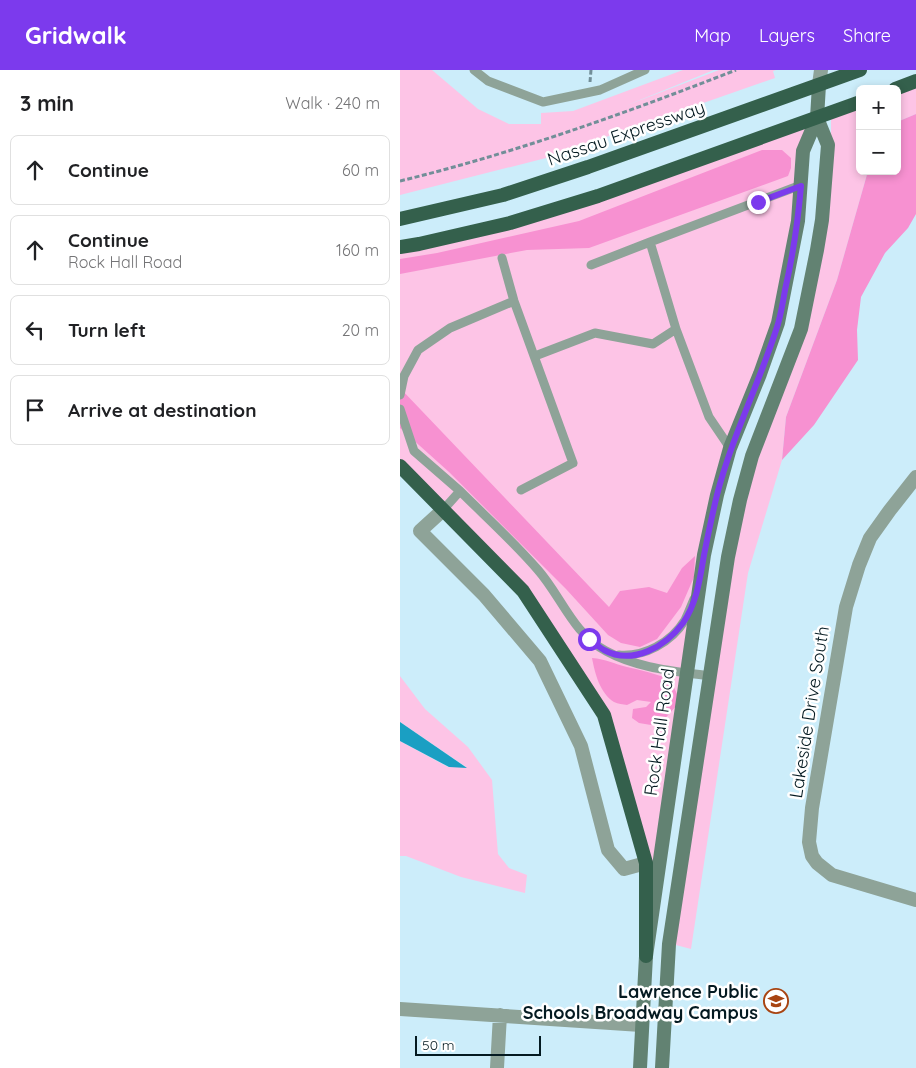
<!DOCTYPE html>
<meta charset="utf-8">
<style>
:root{--surface:#fff;--page:#f6f6f6;--text:#202124;--muted:#757577;--line:#e0e0e0;--accent:#7c3aed}
body{margin:0;font-family:Quicksand,sans-serif;background:var(--page);color:var(--text)}
.controls{position:absolute;right:15px;top:15px;display:grid;overflow:hidden;border-radius:8px;box-shadow:0 2px 8px #0003}
.controls button{width:45px;height:45px;display:grid;place-items:center;padding:0;border:0;border-bottom:1px solid var(--line);background:var(--surface);color:var(--text);font:25px sans-serif}
.scale{position:absolute;left:15px;bottom:12px;width:126px;box-sizing:border-box;padding-left:5px;border:2px solid #041a21;border-top:0;font-size:14px;line-height:18px;white-space:nowrap;color:#041a21;-webkit-text-stroke:4px #fff;paint-order:stroke}
.stop{position:absolute;width:15px;height:15px;margin:-11px;border:4px solid #7c3aed;border-radius:50%;background:#fff}
.stop.end{background:#7c3aed;border-color:#fff;box-shadow:0 1px 5px #0008}
.list{margin:0;padding:0;list-style:none}
h2{display:flex;justify-content:space-between;align-items:center;height:65px;margin:0;padding:0 20px;font-size:21px}
h2 small{font-size:16px;font-weight:400;color:var(--muted)}
.list li{display:grid;grid-template-columns:32px 1fr auto;gap:15px;align-items:center;box-sizing:border-box;height:70px;margin:0 10px 10px;padding:0 10px;border:1px solid var(--line);border-radius:8px}
.list b{display:block;font-size:19px;white-space:nowrap}
.list p{margin:0;font-size:16px;white-space:nowrap;color:var(--muted)}
.list em{font-size:16px;font-style:normal;color:var(--muted)}
.icon{flex:none;width:28px;height:28px;fill:none;stroke:currentColor;stroke-width:2;stroke-linecap:round;stroke-linejoin:round}
.map{position:relative;flex:none;width:516px;height:998px;overflow:hidden}
header{display:flex;align-items:center;gap:30px;box-sizing:border-box;height:70px;padding:0 25px;background:var(--accent);color:#fff}
header strong{font-size:24px}
nav{display:flex;gap:28px;margin-inline-start:auto;font-size:18px}
main{display:flex}
aside{flex:1;background:var(--surface)}
.map>svg:first-child{display:block}
.green{fill:#fdc4e6}
.forest{fill:#f791d1}
.water{fill:#1a9fc3}
.lines{fill:none;stroke-linecap:round;stroke-linejoin:round}
.path{stroke:#728e98;stroke-width:3;stroke-dasharray:5 2.5;stroke-linecap:butt}
.service{stroke:#8ea398;stroke-width:9}
.minor{stroke:#8ea398;stroke-width:14}
.secondary{stroke:#628272;stroke-width:14}
.trunk{stroke:#34604c;stroke-width:14}
.route{stroke:#7c3aed;stroke-width:6}
.labels{text-anchor:middle;dominant-baseline:central;stroke-width:5;stroke-linejoin:round;paint-order:stroke}
.street-label{font-size:18px;fill:#041a21;stroke:#fff}
.poi-label{font-size:18px;font-weight:bold;fill:#041a21;stroke:#fff;text-anchor:end}
</style>
<header>
<strong>Gridwalk</strong>
<nav><a>Map</a><a>Layers</a><a>Share</a></nav>
</header>
<main>
<aside>
<h2>3 min<small>Walk · 240 m</small></h2>
<ul class="list">
<li><svg class="icon" aria-label="ahead" viewBox="0 0 24 24"><path d="M12 20V5M6 11l6-6 6 6"/></svg><div><b>Continue</b></div><em>60 m</em></li>
<li><svg class="icon" aria-label="ahead" viewBox="0 0 24 24"><path d="M12 20V5M6 11l6-6 6 6"/></svg><div><b>Continue</b><p>Rock Hall Road</p></div><em>160 m</em></li>
<li><svg class="icon" aria-label="left" viewBox="0 0 24 24"><path d="M17 20v-9H6M10 6l-5 5 5 5"/></svg><div><b>Turn left</b></div><em>20 m</em></li>
<li><svg class="icon" aria-label="arrive" viewBox="0 0 24 24"><path d="M6 21V4h12l-3 4 3 4H6"/></svg><div><b>Arrive at destination</b></div></li>
</ul>
</aside>
<div class="map">
<svg width="516" height="998" viewBox="0 0 516 998">
<rect width="100%" height="100%" fill="#ccedfa"/>
<path class="green" d="M0,0H32L78,39L109,54H141V43L173,41L283,0H314L225,36L319,0H376L373,1L375,8L146,88L0,125Z
M516,11V44L497,52V19Z
M460,32V101H468L437,210L386,347L382,390L348,503L291,879L272,874L341,433L415,215L431,83V42Z
M410,54L396,165L374,254L319,402L255,829L202,649L121,524L0,398V181Z
M0,606L25,639L68,677L92,710L98,784L109,798L127,805L125,823L61,807L6,786H0V671L48,697H66L0,652Z"/>
<path class="forest" d="M516,44V144L508,158L485,183L461,227L457,260L458,290L414,355L382,390L386,347L437,210L468,101H497V52Z
M362,80H382L391,88V98L388,106L189,178L127,180L0,204V189L37,183L179,151Z
M0,318L209,537L220,521L249,517L267,523L282,498L295,486L294,507L281,537L257,569L240,577L221,573L208,565L166,519L49,402L0,358Z
M192,588C206,589 214,594 227,597C242,600 255,604 270,609L277,624V635L261,653L251,655L239,653L232,648L233,639L246,637L251,632L237,630L227,635C223,634 218,634 214,632C200,623 195,604 192,588Z"/>
<path class="water" d="M0,652L67,698L49,697L0,671Z"/>
<g class="lines">
<path class="path" d="M190,12L191,0
M0,111C115,83 226,43 336,0"/>
<path class="service" d="M74,0L88,11L143,32L200,20L245,0
M102,188L114,231L173,393L121,420
M191,195L250,172
M135,286L195,263L253,274L276,259
M0,325L4,306L18,280L50,258L114,231
M0,339L14,381L60,421
M330,378L309,347L276,259L250,172L401,115
M43,440L60,421C86,447 114,472 138,500C161,526 173,564 206,581C237,598 274,601 309,606
M219,585C244,587 271,573 285,550C288,544 291,536 294,529"/>
<path class="minor" d="M419,15L421,0
M516,407L490,440L470,468L459,495L446,537L412,738L409,772L412,786L417,793L432,805L516,830
M43,440L20,461L84,525L140,591L181,676L208,780L224,799L246,793
M0,939L241,955
M97,998L100,945"/>
<path class="secondary" d="M240,998L246,886L304,485L317,425L330,378L360,304L378,253L398,151L403,81L417,48L419,15
M262,998L269,874L328,487L340,430L352,386L401,259L417,180L422,150L428,75L417,48"/>
<path class="trunk" d="M495,19L516,11
M0,149L103,125L188,97L460,0
M0,177L19,174L110,153L198,126L460,32
M0,396L123,521L204,645L246,793V886"/>
</g>
<g class="lines">
<path class="route" d="M189,569C194,573 199,577 204,580C233,596 266,576 283,553C297,533 300,508 304,485C308,465 312,445 317,425C332,366 360,312 378,254C381,243 383,232 385,220C393,185 398,151 401,116L358,132"/>
</g>
<defs>
<symbol id="school-ring" viewBox="-11 -11 22 22"><circle r="9.5" fill="#fff" stroke="#a84411" stroke-width="1.5"/><path d="M0-5L7-2L0 1L-7-2ZM-4 1L0 2.5L4 1V4Q0 6-4 4Z" fill="#a84411"/></symbol>
</defs>
<g fill-rule="evenodd">
<use href="#school-ring" x="362" y="917" width="28" height="28"/>
</g>
<g class="labels">
<g class="street-label">
<text transform="translate(226 63) rotate(-19)">Nassau Expressway</text>
<text transform="translate(409 642) rotate(-81)">Lakeside Drive South</text>
<text transform="translate(259 662) rotate(-82)">Rock Hall Road</text>
</g>
<g class="poi-label">
<text x="358" y="921">Lawrence Public<tspan x="358" dy="21">Schools Broadway Campus</tspan></text>
</g>
</g>
</svg>
<div class="controls">
<button>+</button>
<button>−</button>
</div>
<div class="scale">50 m</div>
<div class="stop" style="left:189px;top:569px"></div>
<div class="stop end" style="left:358px;top:132px"></div>
</div>
</main>
